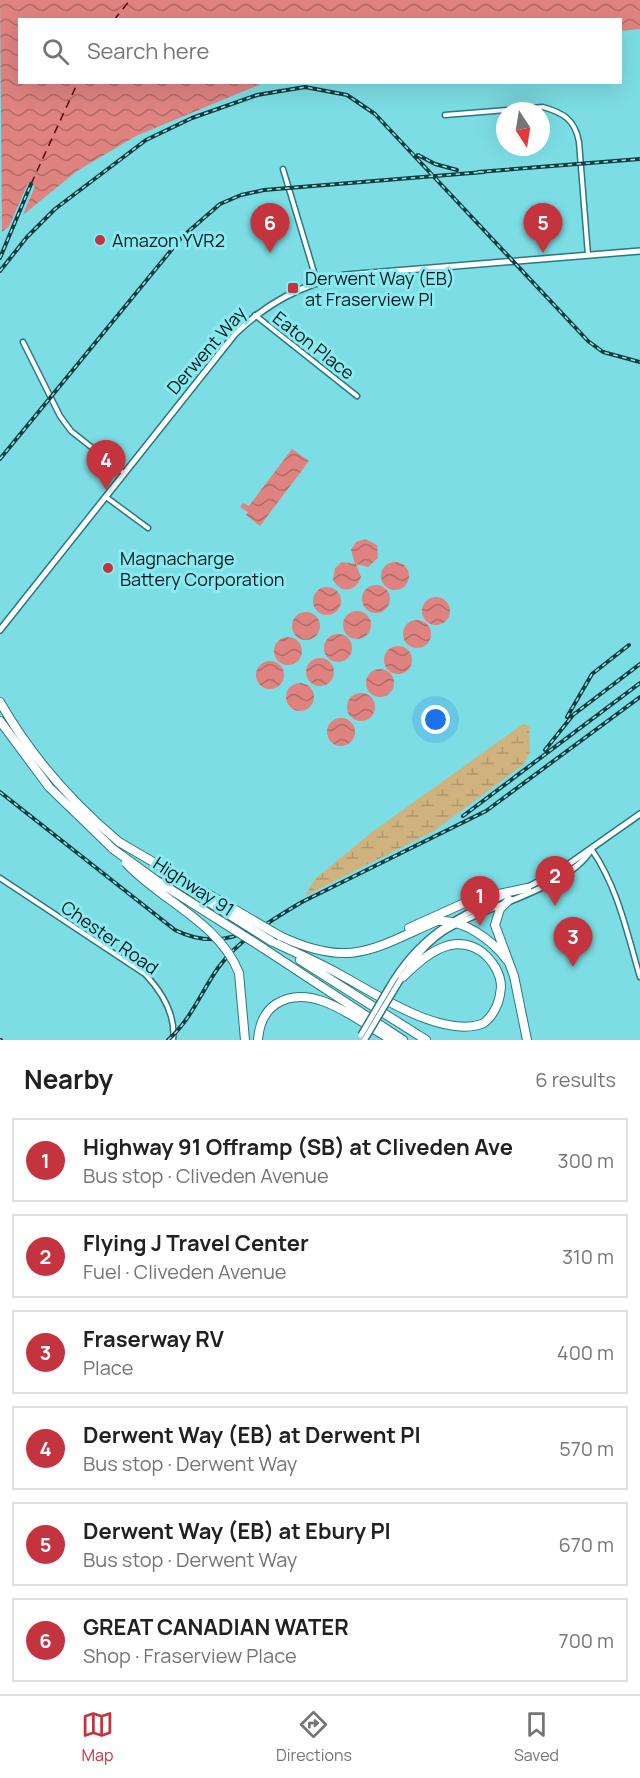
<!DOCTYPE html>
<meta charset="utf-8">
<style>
:root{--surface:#fff;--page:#f2f2f2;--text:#202124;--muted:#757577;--line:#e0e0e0;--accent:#c4343e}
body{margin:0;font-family:Manrope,sans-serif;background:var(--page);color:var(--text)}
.compass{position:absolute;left:496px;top:102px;width:54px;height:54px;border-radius:50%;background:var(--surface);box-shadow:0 6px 24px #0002;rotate:168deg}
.you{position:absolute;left:436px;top:720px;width:21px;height:21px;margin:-15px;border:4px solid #fff;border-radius:50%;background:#1a73e8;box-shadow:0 0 0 9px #1a73e833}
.badge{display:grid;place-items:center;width:39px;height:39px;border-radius:50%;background:var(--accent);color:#fff;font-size:20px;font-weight:700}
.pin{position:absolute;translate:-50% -50px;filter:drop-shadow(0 2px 3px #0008)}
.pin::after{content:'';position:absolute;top:32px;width:21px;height:18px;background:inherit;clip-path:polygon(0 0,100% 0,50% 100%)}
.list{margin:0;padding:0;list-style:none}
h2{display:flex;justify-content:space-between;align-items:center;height:78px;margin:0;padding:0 24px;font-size:26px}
h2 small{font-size:20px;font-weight:400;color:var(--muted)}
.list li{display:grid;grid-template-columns:39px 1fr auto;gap:18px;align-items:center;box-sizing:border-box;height:84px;margin:0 12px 12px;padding:0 12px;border:2px solid var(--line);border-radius:0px}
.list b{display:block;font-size:22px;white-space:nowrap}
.list p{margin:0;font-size:20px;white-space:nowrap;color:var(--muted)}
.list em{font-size:20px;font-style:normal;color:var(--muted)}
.icon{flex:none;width:33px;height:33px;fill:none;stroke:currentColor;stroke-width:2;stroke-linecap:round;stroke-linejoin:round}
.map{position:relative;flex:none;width:640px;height:1040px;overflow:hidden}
.search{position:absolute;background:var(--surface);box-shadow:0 6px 24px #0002;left:18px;right:18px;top:18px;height:66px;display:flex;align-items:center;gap:15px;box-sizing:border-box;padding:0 21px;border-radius:0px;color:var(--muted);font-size:22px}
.sheet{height:654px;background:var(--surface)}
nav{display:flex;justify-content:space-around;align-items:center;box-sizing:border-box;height:84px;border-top:2px solid var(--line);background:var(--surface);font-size:16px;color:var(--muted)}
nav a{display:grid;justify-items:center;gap:3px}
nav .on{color:var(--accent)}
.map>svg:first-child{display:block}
.wetland{fill:url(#wetland-marsh)}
.water{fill:url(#water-waves)}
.pier{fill:#7cdde4}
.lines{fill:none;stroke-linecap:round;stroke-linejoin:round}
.ferry{stroke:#5a0410;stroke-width:1.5;stroke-dasharray:8 6;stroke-linecap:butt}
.minor-casing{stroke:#2c787d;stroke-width:7}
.tertiary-casing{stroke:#2c787d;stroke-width:8}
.motorway-casing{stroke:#2c787d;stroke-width:10}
.minor{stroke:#fff;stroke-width:4}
.tertiary{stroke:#fff;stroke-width:5}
.motorway{stroke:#fff;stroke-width:8}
.rail-casing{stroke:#153b3e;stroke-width:4}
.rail{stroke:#8aeaf1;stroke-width:1.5;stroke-dasharray:4.5;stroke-linecap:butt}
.tertiary-bridge-casing{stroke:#2c787d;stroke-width:8;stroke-linecap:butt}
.motorway-bridge-casing{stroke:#2c787d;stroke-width:10;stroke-linecap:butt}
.tertiary-bridge{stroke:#fff;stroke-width:5}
.motorway-bridge{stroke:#fff;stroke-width:8}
.poi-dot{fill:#c4343e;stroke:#8aeaf1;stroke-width:2}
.labels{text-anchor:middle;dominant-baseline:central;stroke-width:6;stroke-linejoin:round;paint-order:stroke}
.poi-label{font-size:18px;fill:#001a1d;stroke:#8aeaf1;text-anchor:start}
.street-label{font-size:18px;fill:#001a1d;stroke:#8aeaf1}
</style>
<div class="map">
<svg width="640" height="1040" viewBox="0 0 640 1040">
<defs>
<pattern id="wetland-marsh" width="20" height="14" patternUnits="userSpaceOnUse" patternTransform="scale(1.5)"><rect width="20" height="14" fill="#cfb27d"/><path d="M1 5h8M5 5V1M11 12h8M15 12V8" fill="none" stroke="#b0986c"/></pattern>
<pattern id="water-waves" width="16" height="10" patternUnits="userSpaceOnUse" patternTransform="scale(1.5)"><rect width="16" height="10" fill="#df8380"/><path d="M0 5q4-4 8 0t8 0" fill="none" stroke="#b26a68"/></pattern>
</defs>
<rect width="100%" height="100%" fill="#7cdde4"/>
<path class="wetland" d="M523,724L529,726L530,752L523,765L434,831L305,896L315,879L372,832Z"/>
<path class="water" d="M0,0H640V29L621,31L620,20H20V82L263,83L136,136L77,171L2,232Z
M292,449L309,461L260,526L246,515L248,512L240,507L243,503L249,506Z
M365,539L377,545L378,558L368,567L356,564L361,577C356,592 341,594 333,580L335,568L342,562L355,564L351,550L356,542Z
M381 576a14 14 0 1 1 28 0a14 14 0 1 1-28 0Z
M362 599a14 14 0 1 1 28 0a14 14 0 1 1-28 0Z
M313 601a14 14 0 1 1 28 0a14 14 0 1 1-28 0Z
M422 611a14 14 0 1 1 28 0a14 14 0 1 1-28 0Z
M343 625a14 14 0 1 1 28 0a14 14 0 1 1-28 0Z
M292 626a14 14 0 1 1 28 0a14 14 0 1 1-28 0Z
M403 634a14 14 0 1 1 28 0a14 14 0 1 1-28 0Z
M324 648a14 14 0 1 1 28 0a14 14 0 1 1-28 0Z
M274 651a14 14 0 1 1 28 0a14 14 0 1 1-28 0Z
M384 660a14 14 0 1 1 28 0a14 14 0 1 1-28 0Z
M306 672a14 14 0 1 1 28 0a14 14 0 1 1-28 0Z
M256 675a14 14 0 1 1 28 0a14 14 0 1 1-28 0Z
M366 683a14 14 0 1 1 28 0a14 14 0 1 1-28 0Z
M286 697a14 14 0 1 1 28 0a14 14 0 1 1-28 0Z
M347 707a14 14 0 1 1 28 0a14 14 0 1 1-28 0Z
M327 732a14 14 0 1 1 28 0a14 14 0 1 1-28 0Z"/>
<path class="pier" d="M28,183L35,186L20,222L7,231Z"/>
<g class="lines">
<path class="ferry" d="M114,20L130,0
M31,184L78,82"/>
<defs>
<path id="minor" d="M445,115L543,107C564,113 575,120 579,142L588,255
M283,169L317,282
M255,315L357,396
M23,342L60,416L71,431L124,473
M106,497L148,528
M592,850C618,888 627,933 640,977
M0,878L145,974C162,992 176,1014 173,1040"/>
<path id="tertiary" d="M0,630L235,334C267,303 301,285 345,275L640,251
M526,888L559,871L640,814
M388,989C418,937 453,918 506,895
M393,992C406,970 421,947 443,932C484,905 566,890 591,850"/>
<path id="motorway" d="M0,702C31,756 71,802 119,842
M0,721L49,787L113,849
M509,900L500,909L495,925L514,976L527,1040
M409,928L471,900L527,888
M280,936C350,969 373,949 437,921C464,919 492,940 507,960
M271,941C294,952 318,962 341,975C376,994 444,1040 484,1023C495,1014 500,1002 501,987C501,974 493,961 482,952C453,931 424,956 403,977
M263,948L403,1040
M300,960L426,1040
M239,973L245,1040
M258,1040C259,1026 264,1012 276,1004C313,980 360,1023 392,1040"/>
</defs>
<use href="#minor" class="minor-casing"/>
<use href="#tertiary" class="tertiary-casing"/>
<use href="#motorway" class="motorway-casing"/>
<use href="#minor" class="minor"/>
<use href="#tertiary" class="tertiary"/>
<use href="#motorway" class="motorway"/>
<defs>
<path id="rail" d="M418,155L435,164L457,170
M478,172L640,159
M0,258L31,184
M0,271L27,237L55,209L146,140L192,118L257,95L305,87L347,95L375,114L588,341L603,352L640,362
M0,459L182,237L220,204L241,195L264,190L484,172
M567,717L592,674L629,645
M545,750L573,715L640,664
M0,792L175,930C201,943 227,942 253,929
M463,816L640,683
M0,1040H1
M168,1040C191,1020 201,992 218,968C238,940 273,919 302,902L486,811L640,697"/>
</defs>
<use href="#rail" class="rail-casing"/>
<use href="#rail" class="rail"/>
<defs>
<path id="tertiary-bridge" d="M361,1035L388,989
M365,1039L393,992"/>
<path id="motorway-bridge" d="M119,842L280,936
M113,849L157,881L263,948
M126,863C161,901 219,922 239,973
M161,872L271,941"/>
</defs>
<use href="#tertiary-bridge" class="tertiary-bridge-casing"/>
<use href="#motorway-bridge" class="motorway-bridge-casing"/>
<use href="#tertiary-bridge" class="tertiary-bridge"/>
<use href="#motorway-bridge" class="motorway-bridge"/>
</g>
<g class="poi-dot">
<circle cx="100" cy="240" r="6"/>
<rect x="287" y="282" width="12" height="12" rx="3"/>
<circle cx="108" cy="568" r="6"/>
</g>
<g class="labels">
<g class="poi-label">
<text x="112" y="240">Amazon YVR2</text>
<text x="305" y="278">Derwent Way (EB)<tspan x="305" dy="21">at Fraserview Pl</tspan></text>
<text x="120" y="558">Magnacharge<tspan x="120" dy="21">Battery Corporation</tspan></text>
</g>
<g class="street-label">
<text transform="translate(314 345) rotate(38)">Eaton Place</text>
<text transform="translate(206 350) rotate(-49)">Derwent Way</text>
<text transform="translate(194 886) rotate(33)">Highway 91</text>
<text transform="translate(110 937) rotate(35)">Chester Road</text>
</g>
</g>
</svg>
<svg class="compass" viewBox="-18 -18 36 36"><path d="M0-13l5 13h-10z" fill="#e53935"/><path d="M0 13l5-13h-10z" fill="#757577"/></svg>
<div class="you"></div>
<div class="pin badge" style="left:480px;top:926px">1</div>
<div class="pin badge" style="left:555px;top:906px">2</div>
<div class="pin badge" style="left:573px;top:967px">3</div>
<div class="pin badge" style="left:106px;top:490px">4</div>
<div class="pin badge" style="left:543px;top:253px">5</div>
<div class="pin badge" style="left:270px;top:253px">6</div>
<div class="search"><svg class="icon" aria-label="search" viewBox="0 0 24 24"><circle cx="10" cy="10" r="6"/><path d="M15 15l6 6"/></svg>Search here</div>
</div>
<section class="sheet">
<h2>Nearby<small>6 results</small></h2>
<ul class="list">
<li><span class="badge">1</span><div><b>Highway 91 Offramp (SB) at Cliveden Ave</b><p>Bus stop · Cliveden Avenue</p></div><em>300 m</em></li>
<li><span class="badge">2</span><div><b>Flying J Travel Center</b><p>Fuel · Cliveden Avenue</p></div><em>310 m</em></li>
<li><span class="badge">3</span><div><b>Fraserway RV</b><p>Place</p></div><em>400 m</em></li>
<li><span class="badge">4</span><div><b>Derwent Way (EB) at Derwent Pl</b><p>Bus stop · Derwent Way</p></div><em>570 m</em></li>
<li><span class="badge">5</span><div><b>Derwent Way (EB) at Ebury Pl</b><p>Bus stop · Derwent Way</p></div><em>670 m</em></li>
<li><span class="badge">6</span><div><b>GREAT CANADIAN WATER</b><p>Shop · Fraserview Place</p></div><em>700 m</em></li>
</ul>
</section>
<nav>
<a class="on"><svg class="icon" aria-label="map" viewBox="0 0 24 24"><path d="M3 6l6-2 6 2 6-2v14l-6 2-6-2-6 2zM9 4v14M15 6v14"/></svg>Map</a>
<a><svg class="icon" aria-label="directions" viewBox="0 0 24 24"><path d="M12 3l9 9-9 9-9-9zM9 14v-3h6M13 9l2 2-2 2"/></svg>Directions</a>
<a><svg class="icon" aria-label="saved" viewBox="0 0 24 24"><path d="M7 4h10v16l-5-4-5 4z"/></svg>Saved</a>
</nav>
